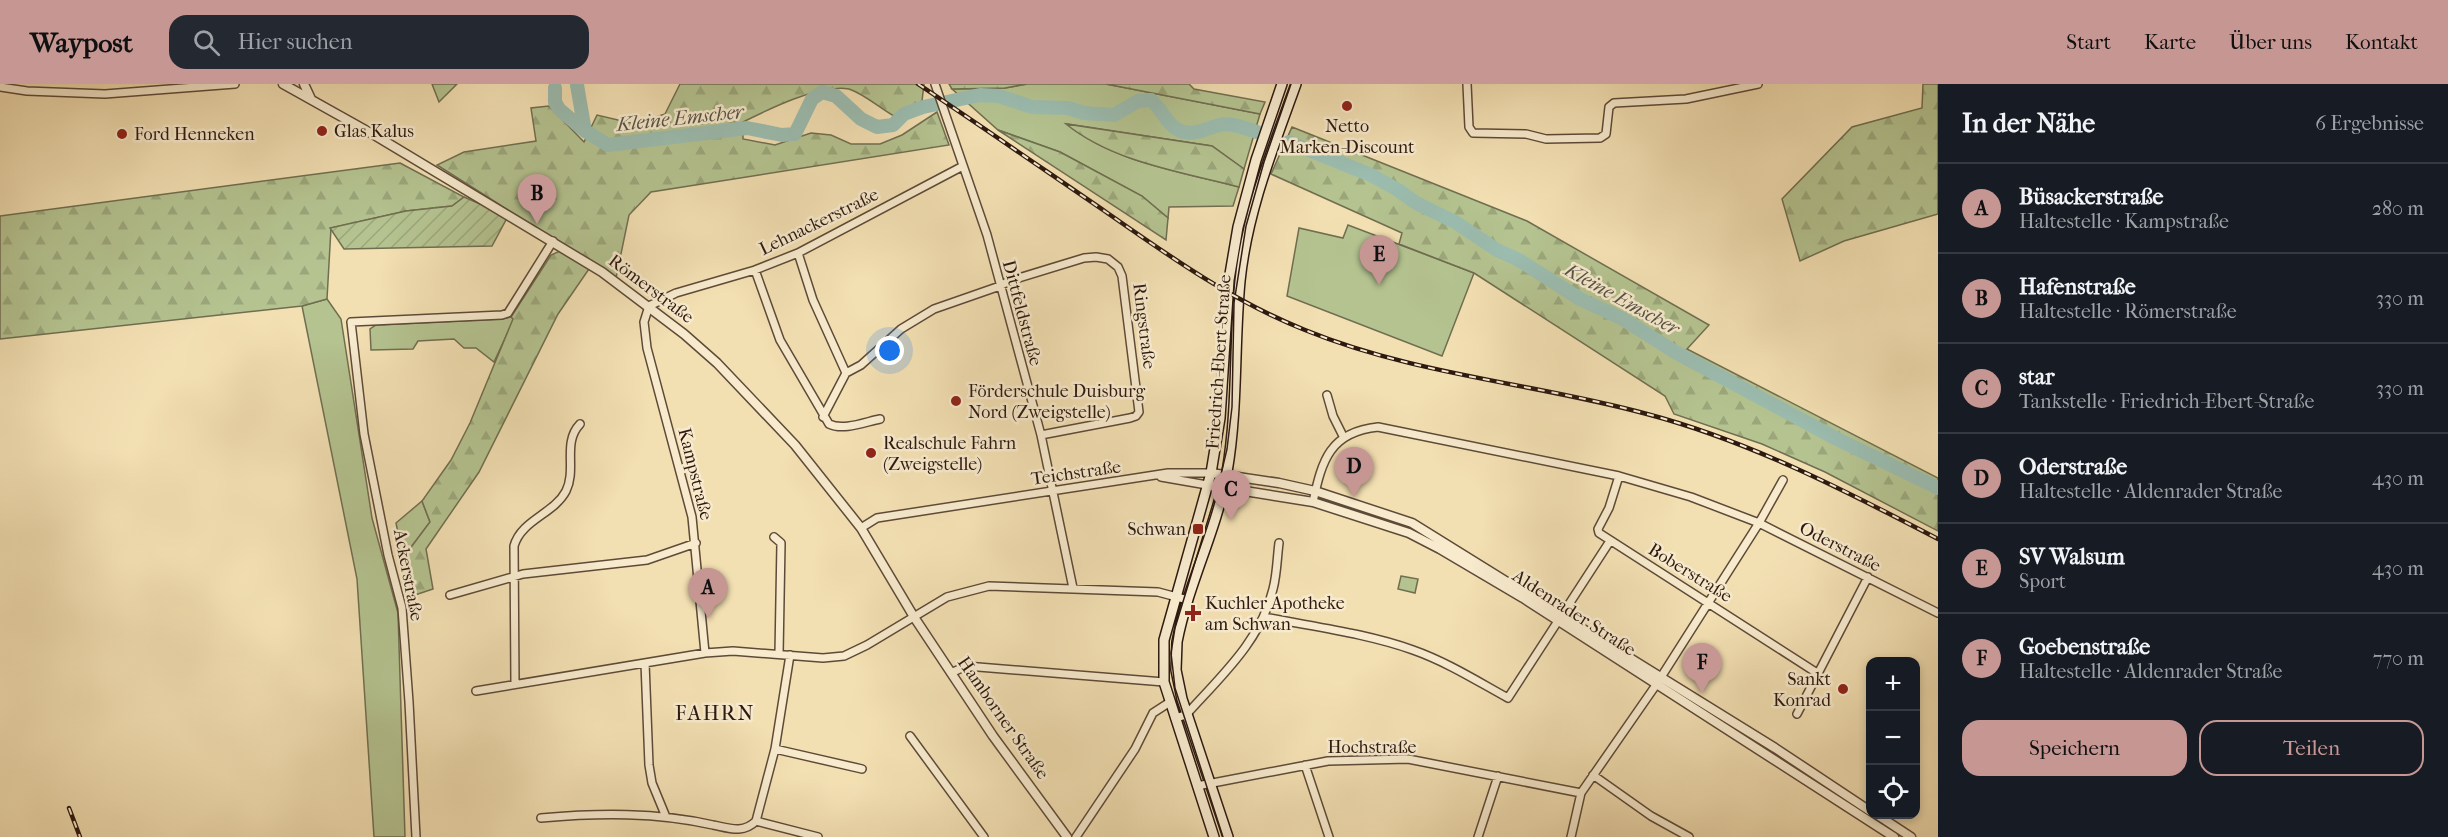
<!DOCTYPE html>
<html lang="de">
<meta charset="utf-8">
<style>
:root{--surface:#171b24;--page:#242831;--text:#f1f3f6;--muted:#9ea1a6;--line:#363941;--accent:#c59692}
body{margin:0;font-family:"IM FELL French Canon",serif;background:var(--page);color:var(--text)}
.controls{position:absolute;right:18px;bottom:18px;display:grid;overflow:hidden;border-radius:12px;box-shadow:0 3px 9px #0003}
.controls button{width:54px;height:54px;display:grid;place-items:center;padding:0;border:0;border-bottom:2px solid var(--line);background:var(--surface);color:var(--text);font:30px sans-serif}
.you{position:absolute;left:890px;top:267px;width:21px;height:21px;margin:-15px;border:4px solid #fff;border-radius:50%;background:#1a73e8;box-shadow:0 0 0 9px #1a73e833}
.badge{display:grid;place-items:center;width:39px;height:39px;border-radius:50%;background:var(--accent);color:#111;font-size:20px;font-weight:700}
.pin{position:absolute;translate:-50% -50px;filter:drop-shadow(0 2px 3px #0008)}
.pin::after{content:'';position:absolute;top:32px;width:21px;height:18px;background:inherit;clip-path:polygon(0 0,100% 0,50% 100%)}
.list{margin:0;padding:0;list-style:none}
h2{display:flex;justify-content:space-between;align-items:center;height:78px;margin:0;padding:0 24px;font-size:26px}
h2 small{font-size:20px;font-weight:400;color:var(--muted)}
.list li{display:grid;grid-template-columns:39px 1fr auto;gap:18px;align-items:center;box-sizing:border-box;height:90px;padding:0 24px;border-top:2px solid var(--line)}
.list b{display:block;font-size:22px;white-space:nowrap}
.list p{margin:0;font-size:20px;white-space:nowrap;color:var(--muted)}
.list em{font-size:20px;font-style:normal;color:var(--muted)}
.actions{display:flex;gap:12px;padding:18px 24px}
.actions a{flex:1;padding:14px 0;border:2px solid var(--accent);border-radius:18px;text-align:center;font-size:21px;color:var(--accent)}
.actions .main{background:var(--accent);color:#111}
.icon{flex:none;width:33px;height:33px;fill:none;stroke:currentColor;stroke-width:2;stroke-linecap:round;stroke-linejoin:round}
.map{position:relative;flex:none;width:1938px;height:753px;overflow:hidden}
header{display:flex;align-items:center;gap:36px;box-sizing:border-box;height:84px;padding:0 30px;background:var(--accent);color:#111}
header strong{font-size:28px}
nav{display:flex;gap:33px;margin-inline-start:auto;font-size:21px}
.search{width:420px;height:54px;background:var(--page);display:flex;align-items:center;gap:15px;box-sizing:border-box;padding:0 21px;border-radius:18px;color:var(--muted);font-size:22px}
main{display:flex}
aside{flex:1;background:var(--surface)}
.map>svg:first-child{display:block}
.grass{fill:#b4c390;stroke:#706e50;stroke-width:1.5}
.forest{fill:url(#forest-firs);stroke:#706e50;stroke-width:1.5}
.park{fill:url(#park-tufts);stroke:#706e50;stroke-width:1.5}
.garden{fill:url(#garden-furrows);stroke:#706e50;stroke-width:1.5}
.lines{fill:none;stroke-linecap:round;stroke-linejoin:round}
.river{stroke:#9bbcaf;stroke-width:14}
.minor-casing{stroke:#5e4a38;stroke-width:10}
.tertiary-casing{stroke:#5e4a38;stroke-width:11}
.secondary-casing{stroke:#2d1910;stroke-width:12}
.minor{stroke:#f7eacd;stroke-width:7}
.tertiary{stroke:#f7eacd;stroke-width:8}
.secondary{stroke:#f7eacd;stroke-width:9}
.tram{stroke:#2d1910;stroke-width:1.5}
.rail-casing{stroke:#2d1910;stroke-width:4.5}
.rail{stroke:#f7eacd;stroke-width:2;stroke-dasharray:7;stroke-linecap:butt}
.poi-dot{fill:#8f2418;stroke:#f7eacd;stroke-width:2}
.labels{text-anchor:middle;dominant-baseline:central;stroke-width:5;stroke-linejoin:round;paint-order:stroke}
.poi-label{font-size:18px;fill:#2d1910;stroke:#f7eacd;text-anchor:start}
.street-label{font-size:18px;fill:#2d1910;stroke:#f7eacd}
.water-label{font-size:20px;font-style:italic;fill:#545248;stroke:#f7eacd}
.quarter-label{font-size:21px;letter-spacing:1.5px;fill:#2d1910;stroke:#f7eacd}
</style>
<header>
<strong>Waypost</strong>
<div class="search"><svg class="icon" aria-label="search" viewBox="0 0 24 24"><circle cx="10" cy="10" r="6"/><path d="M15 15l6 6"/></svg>Hier suchen</div>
<nav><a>Start</a><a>Karte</a><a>Über uns</a><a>Kontakt</a></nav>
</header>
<main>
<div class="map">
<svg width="1938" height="753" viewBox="0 0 1938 753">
<defs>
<pattern id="forest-firs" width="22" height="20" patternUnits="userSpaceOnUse" patternTransform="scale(1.5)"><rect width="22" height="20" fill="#b4c390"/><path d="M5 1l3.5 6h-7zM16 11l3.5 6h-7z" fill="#9ba77b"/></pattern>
<pattern id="park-tufts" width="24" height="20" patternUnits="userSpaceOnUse" patternTransform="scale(1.5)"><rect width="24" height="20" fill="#b4c390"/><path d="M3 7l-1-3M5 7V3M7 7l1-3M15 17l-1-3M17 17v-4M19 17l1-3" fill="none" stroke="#9ba77b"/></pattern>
<pattern id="garden-furrows" width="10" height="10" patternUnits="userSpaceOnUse" patternTransform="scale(1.5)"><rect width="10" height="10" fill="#b4c390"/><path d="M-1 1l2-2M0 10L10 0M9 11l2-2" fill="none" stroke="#9ba77b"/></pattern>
</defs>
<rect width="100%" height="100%" fill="#f2dfb2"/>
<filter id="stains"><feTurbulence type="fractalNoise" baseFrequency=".00333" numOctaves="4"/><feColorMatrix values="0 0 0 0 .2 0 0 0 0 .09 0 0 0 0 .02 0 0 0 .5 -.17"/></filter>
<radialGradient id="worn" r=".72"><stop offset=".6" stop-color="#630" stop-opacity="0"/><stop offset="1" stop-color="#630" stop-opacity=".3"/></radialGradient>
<path class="grass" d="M432,0H457L439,18Z
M1027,0H1106L1260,30L1244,85L1212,62L1067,40C1112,78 1183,88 1239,103L1233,122L1169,123L1168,134L1142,112L1060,68L998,46L952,5L1005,4Z
M1348,141L1474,189L1442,272L1287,212L1299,144L1343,154Z
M327,215L341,235L372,434L398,529L405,753H374L357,495L302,222Z
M511,233L514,235L494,278L476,264H464L454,255L418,257L413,265L371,266L370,245L376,241L501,235Z
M422,417L430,438L403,474L396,439Z"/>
<path class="forest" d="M680,0H924L922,17L894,32C880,24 864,10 849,5C819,0 769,25 743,38V55L775,61L811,49L831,51L851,60H880L902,51L937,28L949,61L651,108L629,131L616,194L437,81L464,68L536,57L531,24L549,22L584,58L597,31L635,40L665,30Z
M949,0H1027L1005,4L952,5Z
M1106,0H1189L1194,5L1265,18L1260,30Z
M1923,0H1938V130L1844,157L1800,177L1782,115L1852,43L1922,24Z
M1066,40L1212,62L1244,85L1239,103C1181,88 1113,78 1066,40Z
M1292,43L1527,137L1709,241L1687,265L1938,394V447L1825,388L1762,360L1674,330L1665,312L1474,189L1399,160L1402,149L1271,90Z
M998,46L1060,68L1142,112L1168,134L1166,156Z
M400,79L464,113L452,122L406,127L331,144L327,215L302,222L0,255V132Z
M560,167L589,185L558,230L479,388L426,465L433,505L412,512L403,474L430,438L422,417L451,376L470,339L513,235L511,233L551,171Z"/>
<path class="park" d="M1401,492L1418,495L1415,509L1398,505Z"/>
<path class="garden" d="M464,113L508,132L492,162L344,165L330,144L406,127L452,122Z"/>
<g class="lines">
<path class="river" d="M577,1L585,47
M555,4V18L559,25L585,47L608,61L747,44L782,51L795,50L812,15L822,8L836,12L861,35L877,43L893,41L904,30L923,23L980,11L999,12L1032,23L1068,24L1084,29L1114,31L1138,17L1151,16C1160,23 1167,39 1175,44C1191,55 1205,44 1220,41C1231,38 1247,45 1257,48
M1289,58L1371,91L1398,106L1416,119L1455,138L1497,166L1519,176L1580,215L1623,235L1675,268L1837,355L1938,404"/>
<defs>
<path id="minor" d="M935,0L987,151L1041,351L1073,504
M1467,0L1469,43L1473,49L1526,50L1546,55L1600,54L1606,50L1609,23L1614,19L1686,15L1758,0
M0,3L27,7L105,10L235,0
M798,169L813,216L846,289
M755,186L780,256L829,340C843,347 865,338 880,335
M1327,311L1333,332L1343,352
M823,333L846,289L861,281L901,245L934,225L1000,202L1009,197L1084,174L1096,173L1108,175L1118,183L1122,192L1139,328L1136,332L1130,334L1041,351
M1619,392L1609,424L1598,445L1599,449L1817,589
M1161,393L1207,401
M1313,418C1322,376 1330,348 1378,343L1619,392L1691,413L1759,439L1938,529
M861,444L877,434L1168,389H1211
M774,453L781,459L779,570
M450,511L523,490L647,476L696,459
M1264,533C1314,543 1365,549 1413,566C1447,578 1477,597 1508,614L1610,457
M705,569L692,433L647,264L644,238L649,222L676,209L755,186L798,169L963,82
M645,579L649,681L652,699L666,733
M951,589L966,582L1164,598
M515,600L514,462C521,436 554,430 566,407C577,385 562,359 580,340
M476,607L705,569L733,567L823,574L844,572L867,561L947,513L989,502L1158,508L1188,516
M1797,630L1868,493
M1175,634L1186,631C1220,593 1261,557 1273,505C1277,490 1277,474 1279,459
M910,652L984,753
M775,665L862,685
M1305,681L1329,753
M1593,691L1651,732L1689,753
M1197,702L1328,677L1408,675L1581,709
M541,734C598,729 656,728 713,741C729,744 743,750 756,737L818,753
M756,737L775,665L790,571
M416,753L409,618L402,524L388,471L364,350L351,238L502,231L508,229L553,157
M1076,753L1135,665L1153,629L1170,618
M1478,753L1498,692
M1571,753L1581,709L1656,601L1759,439L1783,396"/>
<path id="tertiary" d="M283,0L376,52L602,188L684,250L717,279L795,361L861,444L914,533L993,652L1067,753
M304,0L311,15
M1211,389L1279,399L1315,407L1412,439L1775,664L1870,727
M1207,401L1313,418L1409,449L1440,465L1523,514L1894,753
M1876,730L1911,753"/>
<path id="secondary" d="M1214,753L1164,598V556L1211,389L1220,334L1229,196L1238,143L1256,76L1282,0
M1228,753L1182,615L1176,586L1177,558C1188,500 1217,446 1227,388C1238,324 1234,260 1240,197C1247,128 1273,64 1296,0"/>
</defs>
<use href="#minor" class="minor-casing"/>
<use href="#tertiary" class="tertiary-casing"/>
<use href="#secondary" class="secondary-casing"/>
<use href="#minor" class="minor"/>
<use href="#tertiary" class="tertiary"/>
<use href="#secondary" class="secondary"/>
<path class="tram" d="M1223,753L1175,604L1171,569L1175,544L1218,403L1227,365L1232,323L1234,219L1246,142L1264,78L1291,0"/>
<defs>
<path id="rail" d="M918,0C981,42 1043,85 1106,128C1169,172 1234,218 1305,246C1415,291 1533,299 1647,330C1749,357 1844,406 1938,455
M69,724L80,753"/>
</defs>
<use href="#rail" class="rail-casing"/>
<use href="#rail" class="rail"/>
</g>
<g class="poi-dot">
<circle cx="1347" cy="22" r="6"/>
<circle cx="322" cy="47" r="6"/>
<circle cx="122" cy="50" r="6"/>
<circle cx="956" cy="317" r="6"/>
<circle cx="871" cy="369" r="6"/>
<rect x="1192" y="439" width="12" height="12" rx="3"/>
<path d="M1190 520h6v6h6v6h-6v6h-6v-6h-6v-6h6z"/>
<circle cx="1843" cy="605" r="6"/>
</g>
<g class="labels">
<g class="poi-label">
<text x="1347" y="42" text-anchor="middle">Netto<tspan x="1347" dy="21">Marken-Discount</tspan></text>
<text x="334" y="47">Glas Kalus</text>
<text x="134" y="50">Ford Henneken</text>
<text x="968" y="307">Förderschule Duisburg<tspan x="968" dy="21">Nord (Zweigstelle)</tspan></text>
<text x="883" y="359">Realschule Fahrn<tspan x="883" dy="21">(Zweigstelle)</tspan></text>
<text x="1186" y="445" text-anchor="end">Schwan</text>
<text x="1205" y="519">Kuchler Apotheke<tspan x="1205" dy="21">am Schwan</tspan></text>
<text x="1831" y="595" text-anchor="end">Sankt<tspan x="1831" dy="21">Konrad</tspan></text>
</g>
<g class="street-label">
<text transform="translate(819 138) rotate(-26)">Lehnackerstraße</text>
<text transform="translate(651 205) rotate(37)">Römerstraße</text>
<text transform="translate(1022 229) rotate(75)">Dittfeldstraße</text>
<text transform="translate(1144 242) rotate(83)">Ringstraße</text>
<text transform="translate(1219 278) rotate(-86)">Friedrich-Ebert-Straße</text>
<text transform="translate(1076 389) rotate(-8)">Teichstraße</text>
<text transform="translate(695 390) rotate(76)">Kampstraße</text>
<text transform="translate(1840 463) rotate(27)">Oderstraße</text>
<text transform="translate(1690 489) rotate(32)">Boberstraße</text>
<text transform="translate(408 491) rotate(79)">Ackerstraße</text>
<text transform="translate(1574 529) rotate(33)">Aldenrader Straße</text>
<text transform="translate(1003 634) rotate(55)">Hamborner Straße</text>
<text x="1372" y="663">Hochstraße</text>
</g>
<g class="water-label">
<text transform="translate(680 34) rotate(-6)">Kleine Emscher</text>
<text transform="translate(1622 215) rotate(29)">Kleine Emscher</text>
</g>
<g class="quarter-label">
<text x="715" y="629">FAHRN</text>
</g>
</g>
<rect width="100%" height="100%" filter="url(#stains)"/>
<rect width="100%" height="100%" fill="url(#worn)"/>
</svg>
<div class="controls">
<button>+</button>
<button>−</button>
<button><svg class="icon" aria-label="locate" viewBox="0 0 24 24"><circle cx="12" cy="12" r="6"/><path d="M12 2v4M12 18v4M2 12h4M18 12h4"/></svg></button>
</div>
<div class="you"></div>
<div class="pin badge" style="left:708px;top:534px">A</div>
<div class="pin badge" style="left:537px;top:140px">B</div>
<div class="pin badge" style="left:1231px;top:436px">C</div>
<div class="pin badge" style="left:1354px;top:413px">D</div>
<div class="pin badge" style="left:1379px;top:201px">E</div>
<div class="pin badge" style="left:1702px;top:609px">F</div>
</div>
<aside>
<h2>In der Nähe<small>6 Ergebnisse</small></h2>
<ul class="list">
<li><span class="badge">A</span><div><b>Büsackerstraße</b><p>Haltestelle · Kampstraße</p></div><em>280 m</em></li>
<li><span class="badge">B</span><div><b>Hafenstraße</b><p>Haltestelle · Römerstraße</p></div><em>330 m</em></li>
<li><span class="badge">C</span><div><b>star</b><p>Tankstelle · Friedrich-Ebert-Straße</p></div><em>330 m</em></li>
<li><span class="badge">D</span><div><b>Oderstraße</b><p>Haltestelle · Aldenrader Straße</p></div><em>430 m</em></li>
<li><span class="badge">E</span><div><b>SV Walsum</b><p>Sport</p></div><em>430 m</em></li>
<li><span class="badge">F</span><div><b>Goebenstraße</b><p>Haltestelle · Aldenrader Straße</p></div><em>770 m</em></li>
</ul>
<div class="actions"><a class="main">Speichern</a><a>Teilen</a></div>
</aside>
</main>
